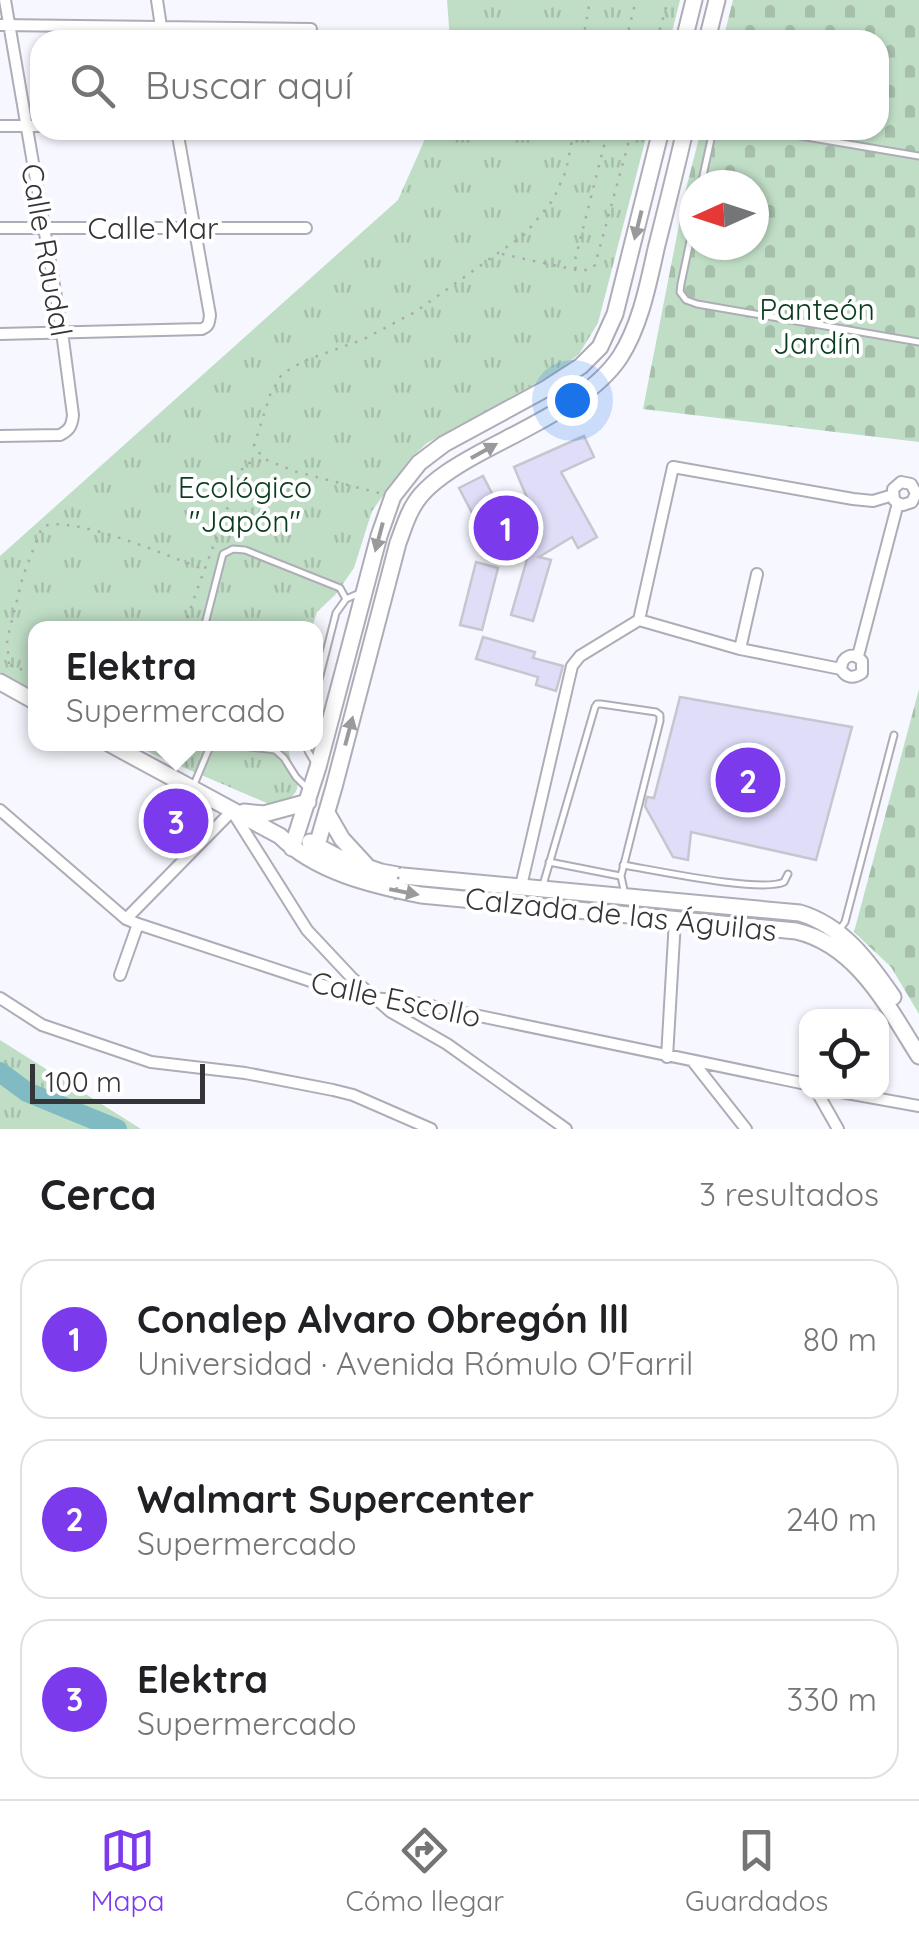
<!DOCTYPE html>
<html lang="es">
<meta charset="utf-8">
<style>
:root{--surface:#fff;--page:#f2f2f2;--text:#202124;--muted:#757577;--line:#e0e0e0;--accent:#7c3aed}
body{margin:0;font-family:Quicksand,sans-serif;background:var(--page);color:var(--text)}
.controls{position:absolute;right:30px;bottom:30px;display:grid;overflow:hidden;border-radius:20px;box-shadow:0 2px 8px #0004}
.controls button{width:90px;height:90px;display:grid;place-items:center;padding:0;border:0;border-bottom:2px solid var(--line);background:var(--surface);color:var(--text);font:50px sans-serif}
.compass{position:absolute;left:679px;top:170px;width:90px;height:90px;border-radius:50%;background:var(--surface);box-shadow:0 2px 8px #0004;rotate:267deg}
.scale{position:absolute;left:30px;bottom:25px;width:175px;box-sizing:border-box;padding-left:10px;border:5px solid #353438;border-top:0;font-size:28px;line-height:35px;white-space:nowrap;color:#353438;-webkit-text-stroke:8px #fff;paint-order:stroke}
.you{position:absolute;left:572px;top:400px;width:35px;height:35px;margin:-25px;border:8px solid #fff;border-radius:50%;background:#1a73e8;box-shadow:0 0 0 15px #1a73e833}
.badge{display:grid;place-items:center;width:65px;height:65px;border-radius:50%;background:var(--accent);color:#fff;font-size:32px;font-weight:700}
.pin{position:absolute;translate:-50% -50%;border:5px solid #fff;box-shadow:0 2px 10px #0006}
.popup{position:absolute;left:28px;top:621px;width:295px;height:130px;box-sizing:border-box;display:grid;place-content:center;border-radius:20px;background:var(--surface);filter:drop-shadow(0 2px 8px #0005);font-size:32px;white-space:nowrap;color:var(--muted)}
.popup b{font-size:38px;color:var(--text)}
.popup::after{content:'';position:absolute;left:50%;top:100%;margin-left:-20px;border:20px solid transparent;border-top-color:var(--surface)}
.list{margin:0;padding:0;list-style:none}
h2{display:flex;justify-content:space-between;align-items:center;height:130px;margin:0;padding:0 40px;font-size:42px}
h2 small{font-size:32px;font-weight:400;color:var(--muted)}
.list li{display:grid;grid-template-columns:65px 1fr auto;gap:30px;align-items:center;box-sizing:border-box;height:160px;margin:0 20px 20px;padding:0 20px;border:2px solid var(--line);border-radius:30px}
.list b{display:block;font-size:38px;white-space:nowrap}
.list p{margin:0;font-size:32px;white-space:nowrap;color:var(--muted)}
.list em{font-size:32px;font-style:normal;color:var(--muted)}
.icon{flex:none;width:55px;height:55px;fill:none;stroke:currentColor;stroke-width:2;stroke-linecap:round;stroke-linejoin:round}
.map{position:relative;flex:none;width:919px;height:1129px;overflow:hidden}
.search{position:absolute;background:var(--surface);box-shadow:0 2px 8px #0004;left:30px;right:30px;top:30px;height:110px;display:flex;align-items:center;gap:25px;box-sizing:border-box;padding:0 35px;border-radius:30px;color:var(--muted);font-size:38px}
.sheet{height:670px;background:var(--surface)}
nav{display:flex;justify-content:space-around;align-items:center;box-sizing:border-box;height:140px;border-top:2px solid var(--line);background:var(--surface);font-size:28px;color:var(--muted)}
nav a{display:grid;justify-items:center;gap:5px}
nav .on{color:var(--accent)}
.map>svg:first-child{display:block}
.cemetery{fill:url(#cemetery-stones);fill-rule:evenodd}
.park{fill:url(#park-tufts)}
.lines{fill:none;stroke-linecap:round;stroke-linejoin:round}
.river{stroke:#80bbc4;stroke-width:20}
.building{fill:#dfddf8;stroke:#c7c6cf;stroke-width:2.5}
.lane-casing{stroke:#aeadb7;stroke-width:9}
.street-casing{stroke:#aeadb7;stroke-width:14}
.secondary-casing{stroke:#aeadb7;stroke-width:19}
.path{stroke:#abaab1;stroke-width:2.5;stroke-dasharray:2.5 8;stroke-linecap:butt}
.lane{stroke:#fff;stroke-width:5}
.street{stroke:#fff;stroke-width:10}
.secondary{stroke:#fff;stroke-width:15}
.path-bridge{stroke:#abaab1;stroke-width:2.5;stroke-dasharray:2.5 8;stroke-linecap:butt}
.oneway{fill:#9a9a9c}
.labels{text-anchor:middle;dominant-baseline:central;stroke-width:8;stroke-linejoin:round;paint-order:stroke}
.street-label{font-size:30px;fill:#353438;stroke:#fff}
.park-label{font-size:30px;fill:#0a3c1e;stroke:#fff}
</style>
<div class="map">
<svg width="919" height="1129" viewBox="0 0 919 1129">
<defs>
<pattern id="cemetery-stones" width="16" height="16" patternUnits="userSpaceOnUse" patternTransform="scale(2.5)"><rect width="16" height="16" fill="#c0dec6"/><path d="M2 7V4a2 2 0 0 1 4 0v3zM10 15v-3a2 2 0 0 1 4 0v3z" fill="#a6bfab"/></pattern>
<pattern id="park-tufts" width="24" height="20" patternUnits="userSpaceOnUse" patternTransform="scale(2.5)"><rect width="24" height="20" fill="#c0dec6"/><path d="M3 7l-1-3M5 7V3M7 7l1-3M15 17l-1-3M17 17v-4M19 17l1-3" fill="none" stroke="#a6bfab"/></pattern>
</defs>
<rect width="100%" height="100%" fill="#f7f7ff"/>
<path class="cemetery" d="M733,0H919V442L643,409L686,189L701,130H879V40H723ZM694,185H754V245H694Z
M919,689V1014L891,967L854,932Z"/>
<path class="park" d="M447,0H680L670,40H450Z
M429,130H648L598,323L579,354L558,371L427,443L409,460L372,511L354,568L335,595L317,612L312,628H36V691L0,672V556L398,200Z
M133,744H289C285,767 321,797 269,804L157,756Z
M0,1040L141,1129H0Z"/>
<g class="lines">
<path class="river" d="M0,1072L27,1092L117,1129"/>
</g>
<path class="building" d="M584,436L594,457L561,472L597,537L578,548L572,537L539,557L551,560L533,621L511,615L532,542L525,529L490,547L459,488L483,476L503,515L528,500L514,467Z
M476,562L498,568L482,630L460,625Z
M483,637L535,652L533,658L563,666L556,691L536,685L538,677L476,659Z
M680,697L852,727L816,860L691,832L688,860L673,857L645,806L647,797L654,798Z"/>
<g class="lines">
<defs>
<path id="lane" d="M765,130L919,156
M701,185L713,130
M694,222L681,284L680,292L686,300L697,304L919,342
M204,628L223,554L233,549L245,550L340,588L346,599
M316,691L336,613L346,599L362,592
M226,744L275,750L284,758L296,777L309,790
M306,744L308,751L315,763
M193,787L211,744
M549,862L620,876
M623,865C654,870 761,893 784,882L788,874
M543,885L595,707L597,704H601L656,712L660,715V721L621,876L625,895
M840,929L845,922L894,735"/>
<path id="street" d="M157,0L163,40
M0,25L311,29
M0,126H40
M0,228H306
M0,334L202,329C209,326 209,323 210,315L177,130
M0,436L60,435C70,430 72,425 73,415L62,332L5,0
M639,620L740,649L841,669C846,678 853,679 862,673V661C853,651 842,656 841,669
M740,649L757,574
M858,656L898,503L894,500L893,489L901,482L911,484L916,493L912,502L903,505L898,503
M0,810L126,919L138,924L359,997L407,1001L806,1084
M521,886L572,666L580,656L639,620L673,467L853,499L873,501L893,495
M126,919L232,811L307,930L352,978L391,1012L447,1044L566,1129
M120,975L138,924
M0,998L42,1025L151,1062L245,1073L333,1090L353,1095L431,1129
M667,1057L675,920
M694,1063L746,1129
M817,1092L838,1129
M841,1092L919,1106"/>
<path id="secondary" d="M684,40L694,0
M707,40L717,0
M0,682L36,702
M110,744L280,836C316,872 372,885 421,895L796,931C857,945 888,1007 919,1056
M244,812L264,814L308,802
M327,813L342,839L366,865
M310,842L338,857L381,872L403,876L800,913C843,926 868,961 893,997
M292,848L318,767L379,536L393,496L419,463L444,444L547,388L581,366L600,347L615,314L661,130
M313,859L334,787L398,543C404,527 409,509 421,495C436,478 456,466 476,455C521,430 591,401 620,357C640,326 648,285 656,249C666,209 676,170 685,130"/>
</defs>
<use href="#lane" class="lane-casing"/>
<use href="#street" class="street-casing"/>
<use href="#secondary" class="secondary-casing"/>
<path class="path" d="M583,40L590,0
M626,40L636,0
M657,40L668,0
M502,254L576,270H589L595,265L632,130
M576,269L574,264L608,130
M379,493L297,472L264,459L254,446L270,395L282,374L304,361L364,339L415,312L525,234L553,200L566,171L574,130
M184,628C201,576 222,525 240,473L245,464L263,460
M9,664L7,640L23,576L42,527C70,513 170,557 203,569
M10,665L36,675"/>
<use href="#lane" class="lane"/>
<use href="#street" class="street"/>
<use href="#secondary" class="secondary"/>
<path class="path-bridge" d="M395,900L400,866"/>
</g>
<defs><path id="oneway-solid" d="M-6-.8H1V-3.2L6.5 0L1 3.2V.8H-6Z" transform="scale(2.5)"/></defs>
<g class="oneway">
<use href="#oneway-solid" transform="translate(638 225) rotate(104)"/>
<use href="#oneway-solid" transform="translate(484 451) rotate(-29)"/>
<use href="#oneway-solid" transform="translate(379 537) rotate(105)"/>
<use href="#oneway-solid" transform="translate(349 731) rotate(-75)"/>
<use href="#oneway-solid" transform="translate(404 892) rotate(11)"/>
</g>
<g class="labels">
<g class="street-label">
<text x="153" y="228">Calle Mar</text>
<text transform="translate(47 250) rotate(80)">Calle Raudal</text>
<text transform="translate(621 914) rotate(6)">Calzada de las Águilas</text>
<text transform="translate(396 999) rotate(12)">Calle Escollo</text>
</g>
<g class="park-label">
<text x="817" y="309">Panteón<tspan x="817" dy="34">Jardín</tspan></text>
<text x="245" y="487">Ecológico<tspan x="245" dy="34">"Japón"</tspan></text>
</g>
</g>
</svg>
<div class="controls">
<button><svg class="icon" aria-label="locate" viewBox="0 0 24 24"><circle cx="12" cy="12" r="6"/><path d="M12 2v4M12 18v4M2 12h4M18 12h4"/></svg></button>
</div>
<svg class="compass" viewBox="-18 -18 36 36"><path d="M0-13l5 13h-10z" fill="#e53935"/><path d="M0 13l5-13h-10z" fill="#757577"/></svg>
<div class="scale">100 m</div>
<div class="you"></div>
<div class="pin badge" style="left:506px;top:528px">1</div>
<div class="pin badge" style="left:748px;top:780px">2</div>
<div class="pin badge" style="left:176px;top:821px">3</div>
<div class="popup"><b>Elektra</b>Supermercado</div>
<div class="search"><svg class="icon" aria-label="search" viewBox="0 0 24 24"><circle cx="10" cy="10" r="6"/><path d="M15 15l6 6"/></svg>Buscar aquí</div>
</div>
<section class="sheet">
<h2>Cerca<small>3 resultados</small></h2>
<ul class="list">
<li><span class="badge">1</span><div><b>Conalep Alvaro Obregón lll</b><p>Universidad · Avenida Rómulo O'Farril</p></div><em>80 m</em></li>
<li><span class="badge">2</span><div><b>Walmart Supercenter</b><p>Supermercado</p></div><em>240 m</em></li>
<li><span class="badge">3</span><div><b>Elektra</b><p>Supermercado</p></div><em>330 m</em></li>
</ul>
</section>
<nav>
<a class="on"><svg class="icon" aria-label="map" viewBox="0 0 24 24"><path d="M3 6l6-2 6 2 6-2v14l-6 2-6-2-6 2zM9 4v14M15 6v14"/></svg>Mapa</a>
<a><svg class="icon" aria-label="directions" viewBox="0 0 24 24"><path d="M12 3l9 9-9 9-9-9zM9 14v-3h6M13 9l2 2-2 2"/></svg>Cómo llegar</a>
<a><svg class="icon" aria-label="saved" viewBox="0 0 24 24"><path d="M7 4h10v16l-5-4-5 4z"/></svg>Guardados</a>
</nav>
